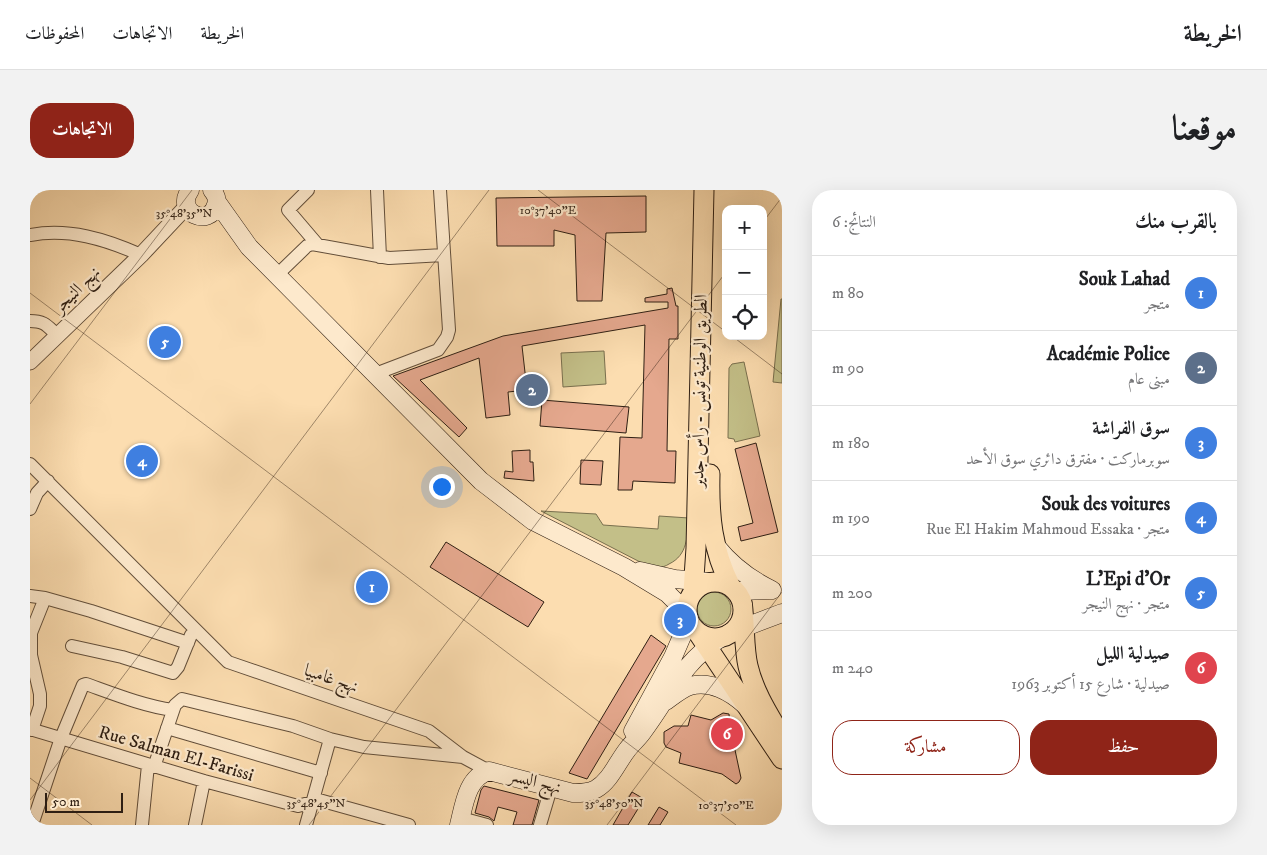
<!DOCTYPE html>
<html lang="ar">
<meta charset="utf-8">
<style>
:root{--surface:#fff;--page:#f2f2f2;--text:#202124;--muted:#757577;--line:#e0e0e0;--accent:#8f2418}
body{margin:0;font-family:"IM FELL DW Pica",Amiri,serif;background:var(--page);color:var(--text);direction:rtl}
.controls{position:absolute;right:15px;top:15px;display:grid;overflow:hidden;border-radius:10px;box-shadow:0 5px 20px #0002}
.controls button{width:45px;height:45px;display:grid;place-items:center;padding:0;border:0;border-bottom:1px solid var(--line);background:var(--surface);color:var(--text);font:25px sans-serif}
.scale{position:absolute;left:15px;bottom:12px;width:78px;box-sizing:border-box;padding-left:5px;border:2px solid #2f1f13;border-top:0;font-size:14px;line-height:18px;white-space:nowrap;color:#2f1f13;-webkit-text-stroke:4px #fde9cc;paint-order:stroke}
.you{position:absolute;left:411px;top:296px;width:18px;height:18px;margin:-12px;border:4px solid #fff;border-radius:50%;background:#1a73e8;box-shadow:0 0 0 8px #1a73e833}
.badge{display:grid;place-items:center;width:32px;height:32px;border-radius:50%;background:var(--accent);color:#fff;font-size:16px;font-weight:700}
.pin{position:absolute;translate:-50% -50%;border:2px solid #fff;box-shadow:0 1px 5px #0006}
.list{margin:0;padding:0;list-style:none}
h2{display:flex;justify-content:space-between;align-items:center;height:65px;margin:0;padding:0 20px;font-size:21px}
h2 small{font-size:16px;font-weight:400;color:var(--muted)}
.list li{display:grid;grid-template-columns:32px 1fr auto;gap:15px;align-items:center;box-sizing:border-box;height:75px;padding:0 20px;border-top:1px solid var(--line)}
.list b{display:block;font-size:19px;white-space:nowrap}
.list p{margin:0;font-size:16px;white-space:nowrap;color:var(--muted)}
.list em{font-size:16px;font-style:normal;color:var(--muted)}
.actions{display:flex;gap:10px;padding:15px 20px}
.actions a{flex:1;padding:11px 0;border:1px solid var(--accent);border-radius:20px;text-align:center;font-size:18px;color:var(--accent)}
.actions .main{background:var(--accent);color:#fff}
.icon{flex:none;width:28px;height:28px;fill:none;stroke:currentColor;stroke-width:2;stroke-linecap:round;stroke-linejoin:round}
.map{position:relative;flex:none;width:752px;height:635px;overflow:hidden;direction:ltr;border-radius:20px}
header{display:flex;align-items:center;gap:30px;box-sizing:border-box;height:70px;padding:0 25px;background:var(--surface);border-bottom:1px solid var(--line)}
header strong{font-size:24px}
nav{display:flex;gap:28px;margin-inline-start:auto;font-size:18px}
.intro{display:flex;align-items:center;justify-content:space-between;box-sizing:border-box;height:120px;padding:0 30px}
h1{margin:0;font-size:35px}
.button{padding:12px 22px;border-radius:20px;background:var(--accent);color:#fff;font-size:18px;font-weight:700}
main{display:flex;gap:30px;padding:0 30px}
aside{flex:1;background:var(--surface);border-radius:20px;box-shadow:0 5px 20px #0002}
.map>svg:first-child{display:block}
.green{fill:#c3bf88;stroke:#796f4e}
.building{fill:#e5a88e;stroke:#2f1f13}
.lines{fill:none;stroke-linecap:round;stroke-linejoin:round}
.minor-casing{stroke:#624e3a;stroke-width:14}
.tertiary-casing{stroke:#624e3a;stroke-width:17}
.secondary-casing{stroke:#2f1f13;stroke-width:19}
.primary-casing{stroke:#2f1f13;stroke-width:21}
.minor{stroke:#fde9cc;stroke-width:12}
.tertiary{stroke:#fde9cc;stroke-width:15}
.secondary{stroke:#fde9cc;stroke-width:18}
.primary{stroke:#fcddb0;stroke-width:19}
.ticks{fill:none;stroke:#2f1f13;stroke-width:1;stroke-opacity:0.45}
.labels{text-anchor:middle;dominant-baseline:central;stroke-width:4.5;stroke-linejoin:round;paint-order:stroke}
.street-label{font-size:18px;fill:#2f1f13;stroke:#fde9cc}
.ticks-label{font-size:12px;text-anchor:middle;fill:#2f1f13;stroke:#fde9cc;stroke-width:4.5;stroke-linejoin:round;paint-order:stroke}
</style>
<header>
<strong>الخريطة</strong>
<nav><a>الخريطة</a><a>الاتجاهات</a><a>المحفوظات</a></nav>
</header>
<div class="intro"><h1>موقعنا</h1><a class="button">الاتجاهات</a></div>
<main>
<aside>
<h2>بالقرب منك<small>النتائج: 6</small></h2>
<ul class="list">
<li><span class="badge" style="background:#3f7fe0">1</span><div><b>Souk Lahad</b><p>متجر</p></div><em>80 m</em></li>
<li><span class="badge" style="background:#5c6f8a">2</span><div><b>Académie Police</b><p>مبنى عام</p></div><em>90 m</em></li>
<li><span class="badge" style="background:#3f7fe0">3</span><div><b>سوق الفراشة</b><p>سوبرماركت · مفترق دائري سوق الأحد</p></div><em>180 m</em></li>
<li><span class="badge" style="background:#3f7fe0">4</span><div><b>Souk des voitures</b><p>متجر · Rue El Hakim Mahmoud Essaka</p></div><em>190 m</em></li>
<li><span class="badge" style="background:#3f7fe0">5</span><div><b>L'Epi d'Or</b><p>متجر · نهج النيجر</p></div><em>200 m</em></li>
<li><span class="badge" style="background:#e0444e">6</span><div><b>صيدلية الليل</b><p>صيدلية · شارع 15 أكتوبر 1963</p></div><em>240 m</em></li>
</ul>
<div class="actions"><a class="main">حفظ</a><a>مشاركة</a></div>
</aside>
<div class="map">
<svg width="752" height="635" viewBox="0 0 752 635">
<rect width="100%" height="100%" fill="#fcddb0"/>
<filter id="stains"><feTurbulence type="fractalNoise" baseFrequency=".004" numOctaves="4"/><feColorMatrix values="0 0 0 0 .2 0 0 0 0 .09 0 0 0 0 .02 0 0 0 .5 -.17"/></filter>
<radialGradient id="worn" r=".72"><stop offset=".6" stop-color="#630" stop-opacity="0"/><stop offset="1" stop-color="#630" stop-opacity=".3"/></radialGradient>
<path class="green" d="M751,109H752V193L743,192Z
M574,161L576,194L533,197L531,163Z
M714,172L730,246L705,252L704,249L698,248L699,178L702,174Z
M511,321L566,324L573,335L628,339L629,326L659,328C657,346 658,365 639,374C636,376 631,378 628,377C622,377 617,374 612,373Z
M667 419a17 17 0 1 1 34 0a17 17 0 1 1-34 0Z"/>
<path class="building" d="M616,6V42L576,43L572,111H547L545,45L524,40V56H467L466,8Z
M642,98L646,116H648V149H639L637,261H646L645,293L603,291L602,300H588L590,247L612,248L615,135L492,156L497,200L478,202L480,225L456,228L449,168L390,190L437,238L429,247L363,186L473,146L638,118V112H615V108L637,104V99Z
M512,210L599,217L596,243L510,236Z
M726,253L748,342L711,351L708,337L723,333L705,259Z
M500,260V272H503L504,291L474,288L475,281L483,282L482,261Z
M551,270L573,271L571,295L550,294Z
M416,352L514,412L498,437L400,377Z
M621,445L636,456L557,589L539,583Z
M693,523L699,524L700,535L711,537L705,560L711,588L709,592L706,594L692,584L649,573L651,563L636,557L634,553V542L644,536H658L661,525L681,530Z
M454,596L509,610L502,635H483L487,622L468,617L464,631L459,627L445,623L451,600Z
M602,602L614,609L598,635H583Z
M629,617L638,622L630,635H618Z"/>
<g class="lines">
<defs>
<path id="minor" d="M278,0L258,20L287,54
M347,0L350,67
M0,45C39,38 75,49 111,65
M247,85L277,56L282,54L359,68L414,65
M0,131C15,131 17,136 27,145
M345,184L408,160L417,147L419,140L410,0
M0,274L198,472L399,541L433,567L459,581
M0,319L7,303L18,291
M0,406L15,408L61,421L158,453
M42,456L92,467L143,483L148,477L161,445
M137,538L291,583
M0,539L174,591L268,616L289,610L379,635
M2,540L10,516V504L1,465V443L15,408
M124,577L145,515L152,509L263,536L300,549L334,557L433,567
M431,628L457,635
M2,635L31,548L53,495L56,494C84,504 114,516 143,520
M112,635L118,575
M165,635L174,591
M276,635L300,549
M510,635L521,598"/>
<path id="tertiary" d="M0,172L111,65L157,16"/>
<path id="secondary" d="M160,0C144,23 180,38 186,15C188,9 186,5 182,0
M187,12L219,57L451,291L503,331L594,377L637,403L649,415L658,427
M686,356C702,376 719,389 742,400
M610,381L645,389L678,392
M706,401L739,400
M700,443L752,423
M636,511C643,506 651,499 660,496C680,490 701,502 715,515
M603,541L643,467L659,430
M429,635C434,615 437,587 459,581L543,603C551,603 559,603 566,599C580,591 587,573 597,560C602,553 609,548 614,540C641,504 651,473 692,447"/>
<path id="primary" d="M680,284C679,326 682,359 701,397
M657 420a28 28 0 1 1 56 0a28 28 0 1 1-56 0Z
M663,402L666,358L674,0
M713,421C715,439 714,459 718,476C724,502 739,525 752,547
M666,440L752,569"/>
</defs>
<use href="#minor" class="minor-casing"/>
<use href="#tertiary" class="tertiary-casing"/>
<use href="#secondary" class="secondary-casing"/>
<use href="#primary" class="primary-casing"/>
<use href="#minor" class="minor"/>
<use href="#tertiary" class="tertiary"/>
<use href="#secondary" class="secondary"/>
<use href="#primary" class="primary"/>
</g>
<path class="ticks" d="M508,0L696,142M733,32L752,7M0,103L706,635M702,146L752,184M0,214L162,0M0,588L62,635M0,610L459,0M279,635L696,82M577,635L752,402"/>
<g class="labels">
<g class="street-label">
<text transform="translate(47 100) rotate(-44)">نهج النيجر</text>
<text transform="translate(670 201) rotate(-89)">الطريق الوطنية تونس - رأس جدير</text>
<text transform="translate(301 489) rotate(19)">نهج غامبيا</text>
<text transform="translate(146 564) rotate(16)">Rue Salman El-Farissi</text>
<text transform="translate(505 592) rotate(15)">نهج اليسر</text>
</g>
</g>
<g class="ticks-label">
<text x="518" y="24">10°37'40"E</text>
<text x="154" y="27">35°48'35"N</text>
<text x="286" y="617">35°48'45"N</text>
<text x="584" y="617">35°48'50"N</text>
<text x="696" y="619">10°37'50"E</text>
</g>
<rect width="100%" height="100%" filter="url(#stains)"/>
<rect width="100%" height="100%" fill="url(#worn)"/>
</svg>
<div class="controls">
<button>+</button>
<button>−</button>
<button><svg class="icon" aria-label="locate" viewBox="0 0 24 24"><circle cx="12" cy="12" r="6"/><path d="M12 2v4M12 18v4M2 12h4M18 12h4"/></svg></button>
</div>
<div class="scale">50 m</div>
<div class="you"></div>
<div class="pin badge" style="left:342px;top:397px;background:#3f7fe0">1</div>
<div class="pin badge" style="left:502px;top:200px;background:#5c6f8a">2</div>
<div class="pin badge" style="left:650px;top:430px;background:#3f7fe0">3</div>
<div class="pin badge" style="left:112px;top:271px;background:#3f7fe0">4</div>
<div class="pin badge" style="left:135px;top:152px;background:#3f7fe0">5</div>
<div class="pin badge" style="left:697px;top:544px;background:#e0444e">6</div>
</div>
</main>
